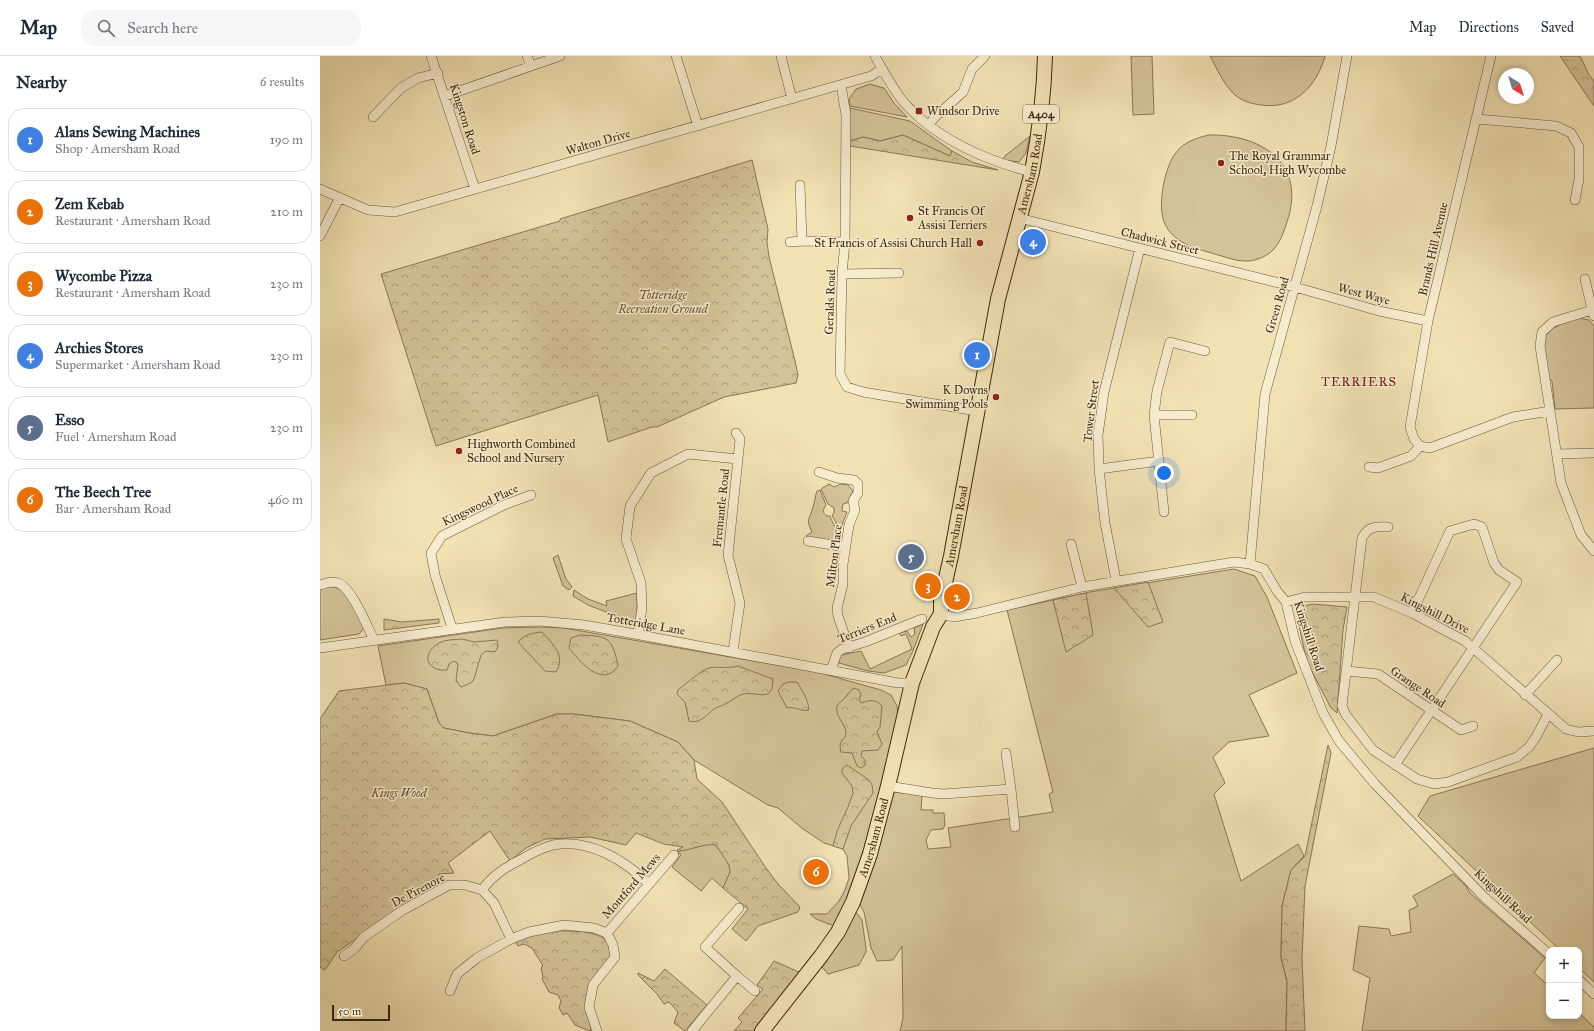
<!DOCTYPE html>
<meta charset="utf-8">
<style>
:root{--surface:#fff;--page:#f6f6f7;--text:#1f2937;--muted:#747a83;--line:#e0e1e3;--accent:#d93025}
body{margin:0;font-family:"IM FELL Great Primer",serif;background:var(--page);color:var(--text)}
.controls{position:absolute;right:12px;bottom:12px;display:grid;overflow:hidden;border-radius:8px;box-shadow:0 2px 6px #0003}
.controls button{width:36px;height:36px;display:grid;place-items:center;padding:0;border:0;border-bottom:1px solid var(--line);background:var(--surface);color:var(--text);font:20px sans-serif}
.compass{position:absolute;left:1178px;top:12px;width:36px;height:36px;border-radius:50%;background:var(--surface);box-shadow:0 2px 6px #0003;rotate:142deg}
.scale{position:absolute;left:12px;bottom:10px;width:58px;box-sizing:border-box;padding-left:4px;border:2px solid #3f2a0f;border-top:0;font-size:11px;line-height:14px;white-space:nowrap;color:#3f2a0f;-webkit-text-stroke:3px #f6ecce;paint-order:stroke}
.you{position:absolute;left:844px;top:417px;width:14px;height:14px;margin:-10px;border:3px solid #fff;border-radius:50%;background:#1a73e8;box-shadow:0 0 0 6px #1a73e833}
.badge{display:grid;place-items:center;width:26px;height:26px;border-radius:50%;background:var(--accent);color:#fff;font-size:13px;font-weight:700}
.pin{position:absolute;translate:-50% -50%;border:2px solid #fff;box-shadow:0 1px 4px #0006}
.list{margin:0;padding:0;list-style:none}
h2{display:flex;justify-content:space-between;align-items:center;height:52px;margin:0;padding:0 16px;font-size:17px}
h2 small{font-size:13px;font-weight:400;color:var(--muted)}
.list li{display:grid;grid-template-columns:26px 1fr auto;gap:12px;align-items:center;box-sizing:border-box;height:64px;margin:0 8px 8px;padding:0 8px;border:1px solid var(--line);border-radius:16px}
.list b{display:block;font-size:15px;white-space:nowrap}
.list p{margin:0;font-size:13px;white-space:nowrap;color:var(--muted)}
.list em{font-size:13px;font-style:normal;color:var(--muted)}
.icon{flex:none;width:22px;height:22px;fill:none;stroke:currentColor;stroke-width:2;stroke-linecap:round;stroke-linejoin:round}
.map{position:relative;flex:none;width:1274px;height:975px;overflow:hidden}
header{display:flex;align-items:center;gap:24px;box-sizing:border-box;height:56px;padding:0 20px;background:var(--surface);border-bottom:1px solid var(--line)}
header strong{font-size:19px}
nav{display:flex;gap:22px;margin-inline-start:auto;font-size:14px}
.search{width:280px;height:36px;background:var(--page);display:flex;align-items:center;gap:10px;box-sizing:border-box;padding:0 14px;border-radius:16px;color:var(--muted);font-size:15px}
main{display:flex}
aside{flex:1;background:var(--surface)}
.map>svg:first-child{display:block}
.green{fill:#d3c398;stroke:#897654}
.forest{fill:url(#forest-crowns);stroke:#897654}
.lines{fill:none;stroke-linecap:round;stroke-linejoin:round}
.minor-casing{stroke:#6c5838;stroke-width:10}
.primary-casing{stroke:#3f2a0f;stroke-width:16}
.minor{stroke:#f6ecce;stroke-width:9}
.primary{stroke:#f1e2b4;stroke-width:14}
.poi-dot{fill:#8f2418;stroke:#f6ecce;stroke-width:1.5}
.labels{text-anchor:middle;dominant-baseline:central;stroke-width:3;stroke-linejoin:round;paint-order:stroke}
.shield{fill:#f6ecce;stroke:#766448;stroke-width:1}
.shield-label{font-size:11px;font-weight:bold;fill:#3f2a0f}
.poi-label{font-size:12px;fill:#3f2a0f;stroke:#f6ecce;text-anchor:start}
.street-label{font-size:12px;fill:#3f2a0f;stroke:#f6ecce}
.park-label{font-size:12px;font-style:italic;fill:#645031;stroke:#f6ecce}
.neighbourhood-label{font-size:13px;letter-spacing:1px;fill:#7a1f14;stroke:#f6ecce}
</style>
<header>
<strong>Map</strong>
<div class="search"><svg class="icon" aria-label="search" viewBox="0 0 24 24"><circle cx="10" cy="10" r="6"/><path d="M15 15l6 6"/></svg>Search here</div>
<nav><a>Map</a><a>Directions</a><a>Saved</a></nav>
</header>
<main>
<aside>
<h2>Nearby<small>6 results</small></h2>
<ul class="list">
<li><span class="badge" style="background:#3f7fe0">1</span><div><b>Alans Sewing Machines</b><p>Shop · Amersham Road</p></div><em>190 m</em></li>
<li><span class="badge" style="background:#e8710a">2</span><div><b>Zem Kebab</b><p>Restaurant · Amersham Road</p></div><em>210 m</em></li>
<li><span class="badge" style="background:#e8710a">3</span><div><b>Wycombe Pizza</b><p>Restaurant · Amersham Road</p></div><em>230 m</em></li>
<li><span class="badge" style="background:#3f7fe0">4</span><div><b>Archies Stores</b><p>Supermarket · Amersham Road</p></div><em>230 m</em></li>
<li><span class="badge" style="background:#5c6f8a">5</span><div><b>Esso</b><p>Fuel · Amersham Road</p></div><em>230 m</em></li>
<li><span class="badge" style="background:#e8710a">6</span><div><b>The Beech Tree</b><p>Bar · Amersham Road</p></div><em>460 m</em></li>
</ul>
</aside>
<div class="map">
<svg width="1274" height="975" viewBox="0 0 1274 975">
<defs>
<pattern id="forest-crowns" width="20" height="18" patternUnits="userSpaceOnUse"><rect width="20" height="18" fill="#d3c398"/><path d="M2 6a3 3 0 1 1 6 0M12 15a3 3 0 1 1 6 0" fill="none" stroke="#ad9f7a"/></pattern>
</defs>
<rect width="100%" height="100%" fill="#f1e2b4"/>
<filter id="stains"><feTurbulence type="fractalNoise" baseFrequency=".005" numOctaves="4"/><feColorMatrix values="0 0 0 0 .2 0 0 0 0 .09 0 0 0 0 .02 0 0 0 .5 -.17"/></filter>
<radialGradient id="worn" r=".72"><stop offset=".6" stop-color="#630" stop-opacity="0"/><stop offset="1" stop-color="#630" stop-opacity=".3"/></radialGradient>
<path class="green" d="M811,0H832L834,58L813,59Z
M890,0H1005C997,30 974,54 941,49C932,48 922,45 915,39C904,29 897,13 890,0Z
M550,28L564,32L574,47L587,61L530,50L529,43L536,33Z
M530,52L590,65L632,95L630,100L583,79L560,85L543,81L530,85Z
M889,79C941,78 987,107 967,166C964,175 960,188 952,195C946,201 933,206 924,205C915,205 906,201 898,199C879,193 856,189 846,170C836,154 844,113 855,98C863,86 876,82 889,79Z
M710,80L706,97L699,106L683,104L685,100Z
M1259,262L1269,264L1274,270V352L1235,353L1232,325L1229,322C1221,281 1216,275 1259,262Z
M509,428L514,431L521,428L528,429L533,435L527,447L523,448L522,455L527,456L523,466L521,477L512,459L514,457V452L508,448L501,433Z
M500,434L506,449C503,453 502,457 507,460H510C513,470 521,477 520,487L489,483L486,480L492,476C485,462 490,464 493,451C495,446 495,440 497,435Z
M238,499L246,523L252,531L249,534L243,530L233,502Z
M914,513L935,520L947,541L977,617L929,639L949,680L909,686L893,701L905,727L894,738L921,825L978,788L984,800L971,814L962,850L961,901L967,926L966,975H580L583,962L582,890L573,904L557,905L551,892L544,856L539,847L572,736L602,739L601,754H613V757H624L625,769L623,773L611,774L606,784L608,793L631,791L628,772L733,756L729,738L733,736L687,554L770,536Z
M9,529C13,531 18,532 21,534C29,539 41,563 44,572L39,578L0,584V532Z
M254,534L268,543L287,550L286,545L317,537V553L316,565L312,568H304L302,562L268,549L253,540Z
M603,568L593,595L586,609L564,617L548,615L519,607V602L521,599L541,595L550,613L592,593L586,578L581,580L579,577L587,575L591,581L595,578L594,572Z
M221,571L244,572L497,616L561,634L571,639L577,650L578,662L572,689L543,802L525,851L514,870L496,863L490,858H507L519,845L525,834L529,822L527,800L523,793L504,787L483,773L458,752L448,749L374,704L358,686L310,665L253,658H237L173,680L149,677L124,672L119,667L107,633L84,627L66,629L58,590L182,572Z
M1274,692V926L1259,912V894H1240L1098,760L1110,740Z
M391,788L396,789C400,796 412,808 410,817C408,822 405,827 403,832L392,822L381,835L352,811L361,799L358,797L359,795C371,794 380,789 391,788Z
M1133,818L1146,830L1150,837L1225,902L1214,917L1229,930V960H1259V957L1274,971V975H1042L1050,922L1033,914L1039,870L1069,873L1071,880L1091,876L1089,854L1098,850L1093,840Z
M536,856L542,864L546,892V896L539,909L508,918L502,911L521,883Z"/>
<path class="forest" d="M1240,0H1260L1269,19L1274,25V50Z
M583,79L630,100L632,95L652,106L678,114L530,90V85L543,81L560,85Z
M432,104L448,173L447,186L449,201L475,305L478,319L476,327L404,341L337,371H332L288,386L278,339L116,390L61,218L240,165V163Z
M828,526L843,566L828,571L794,532Z
M766,537L773,579L746,596L733,544Z
M992,548L1027,551L1023,574L1017,657L1011,652L988,608L984,593L978,565L981,557L985,550Z
M64,563L82,566L119,563V567L64,574Z
M222,576C233,588 246,600 236,616L225,615L198,586C205,578 213,577 222,576Z
M260,579C288,580 292,581 298,610C283,633 260,606 249,592L251,582Z
M142,583L154,586L177,584L178,591L175,596L166,595L161,599L154,623L151,627L141,631L136,625L138,608L134,605L129,608L127,614C108,616 101,600 116,589C124,583 133,584 142,583Z
M418,610L453,623C453,648 437,635 423,638C416,640 409,647 401,650C398,651 395,652 393,654C385,660 380,668 369,665L365,646L357,638L358,634C366,628 380,615 389,612C398,610 408,613 418,610Z
M469,626H477C483,636 488,643 489,654C481,656 475,650 467,652L458,635L463,628Z
M84,627L107,633L119,667L124,672L149,677L173,680L237,658H253L310,665L358,686L374,704L377,723L402,746L446,812L458,828L480,851L478,856L438,870L426,885L412,873L428,853L403,832L410,816L409,809L396,789C383,787 372,794 359,795L358,797L357,794L363,791L344,788L316,777L306,789L270,781L225,783L206,792L190,805L170,775L128,807L134,817L119,818L117,827L17,896L5,914L0,911V663L19,635Z
M534,632L539,634L541,639L539,643L541,647C550,644 556,643 562,650L560,671L557,676L562,688L558,694L542,695L541,700L545,704V709L541,712L537,710L532,697L521,696C517,683 527,684 526,676C525,668 514,658 517,650C518,647 522,645 524,643C528,639 529,635 534,632Z
M1008,689L1011,697L985,830L982,903L985,975H966L967,926L961,901L962,850L971,814L985,800Z
M527,709L549,724L552,729L553,737L531,770L523,793L513,790L517,775L528,751L533,737L532,730L522,717V713Z
M236,875C251,875 270,874 283,882C288,885 290,892 293,898L281,914L267,958L271,972L270,975L255,969L247,957L243,959L239,952L241,945L238,939L229,936L222,923L223,921L221,912L223,910L212,892L204,888L198,890L195,885L212,879Z
M454,905L481,917L433,975H414L422,966L418,962L443,933L437,929Z
M345,913L387,949L365,975L354,967L358,956L349,946L344,948L337,938L318,919V917L334,925Z"/>
<g class="lines">
<defs>
<path id="minor" d="M111,0L155,133
M207,0L211,10
M356,0L378,70
M461,0L472,43
M555,0C562,13 570,27 579,40C585,49 594,57 602,64C635,91 671,106 712,116
M521,29L526,59L525,186L522,218L520,318L527,331L543,336L657,355
M125,40L240,0
M53,61L81,32L98,22L118,17
M1157,63L1236,70L1251,77L1259,91V123L1255,144
M609,69L614,62L643,36L652,13L665,0
M480,129L482,185
M0,133L48,154L75,156L551,20L562,13
M699,162L975,231L1059,255L1108,265
M0,180L19,143
M470,186L482,185L525,186
M522,218L579,217
M1265,223L1272,254
M1230,355L1220,290L1222,276L1233,266L1272,254L1274,260
M834,359H872
M416,377L420,383L418,403
M1100,390L1094,383L1090,371L1108,265L1171,0
M1237,398L1274,397
M1049,411L1058,412L1091,400L1100,390L1110,392L1193,361L1230,355L1241,427L1261,479L1274,495
M779,413L839,405
M499,416L517,422L534,424L538,428V437L533,445L535,454L529,469L523,508V528L517,552L518,560L529,592
M844,456L834,359L837,335L850,286L885,295
M1068,471C1055,470 1048,471 1042,482L1022,650L1026,659L1053,694L1097,723L1114,728L1128,726L1197,701L1209,691L1216,681L1228,658
M488,485L525,491
M751,488L762,531
M930,508L945,338L997,150L1011,90L1027,0
M796,524L785,467L779,413L778,379L784,336L820,192
M0,529C6,527 12,525 18,527C31,530 48,572 54,584
M966,546L985,541H1054L1092,557L1145,585L1246,673L1258,676L1274,675
M621,558L634,561L657,557L762,531L914,506L930,508L944,513L957,535L966,546L975,585L1003,657L1019,685L1055,728L1165,842L1229,898
M132,572L115,519L111,497L122,480L184,449L211,439
M318,578L322,552L321,527L306,483L310,450L331,417L368,398L418,403L408,499L420,547L413,595
M0,592L185,566L219,565L264,569L304,576L578,627H592
M511,614L517,597L522,593L545,586L602,563
M1026,615L1058,618L1141,674L1153,670
M1205,639L1237,604
M686,697L691,733
M1075,709L1197,526L1179,514L1174,507L1162,471L1154,468L1130,475L1092,557
M568,730L612,737L624,738L691,733L695,771
M162,834C172,820 184,812 200,804C210,798 222,792 233,789C269,782 304,804 329,828
M287,877L354,799
M24,900L34,893L44,881L83,854L129,829H145L162,834L174,847L191,883
M417,920L435,935
M1259,924L1274,938
M130,935L137,918L157,902L191,883L209,876L244,869L274,872L287,877L293,889L295,901L273,929L269,951L277,975
M372,975L417,920L385,891L419,852"/>
<g id="primary">
<path id="s1" d="M442,975L501,900L518,876L533,846L550,798L568,730L592,627L613,571L621,558V544L631,500L678,243L712,116C719,78 724,39 725,0"/>
</g>
</defs>
<use href="#minor" class="minor-casing"/>
<use href="#primary" class="primary-casing"/>
<use href="#minor" class="minor"/>
<use href="#primary" class="primary"/>
</g>
<g class="poi-dot">
<rect x="595" y="51" width="8" height="8" rx="2"/>
<circle cx="901" cy="107" r="4"/>
<circle cx="590" cy="162" r="4"/>
<circle cx="660" cy="187" r="4"/>
<circle cx="676" cy="341" r="4"/>
<circle cx="139" cy="395" r="4"/>
</g>
<g class="labels">
<rect class="shield" x="703" y="49" width="36" height="18" rx="3"/>
<g class="shield-label">
<text x="721" y="58">A404</text>
</g>
<g class="poi-label">
<text x="607" y="55">Windsor Drive</text>
<text x="909" y="100">The Royal Grammar<tspan x="909" dy="14">School, High Wycombe</tspan></text>
<text x="598" y="155">St Francis Of<tspan x="598" dy="14">Assisi Terriers</tspan></text>
<text x="652" y="187" text-anchor="end">St Francis of Assisi Church Hall</text>
<text x="668" y="334" text-anchor="end">K Downs<tspan x="668" dy="14">Swimming Pools</tspan></text>
<text x="147" y="388">Highworth Combined<tspan x="147" dy="14">School and Nursery</tspan></text>
</g>
<g class="street-label">
<text transform="translate(145 63) rotate(72)">Kingston Road</text>
<text transform="translate(278 86) rotate(-16)">Walton Drive</text>
<text stroke="none"><textPath href="#s1" startOffset="910">Amersham Road</textPath></text>
<text transform="translate(840 185) rotate(14)">Chadwick Street</text>
<text transform="translate(1113 193) rotate(-77)">Brands Hill Avenue</text>
<text transform="translate(1044 238) rotate(15)">West Waye</text>
<text transform="translate(510 246) rotate(-88)">Geralds Road</text>
<text transform="translate(957 249) rotate(-74)">Green Road</text>
<text transform="translate(771 355) rotate(-83)">Tower Street</text>
<text transform="translate(160 449) rotate(-25)">Kingswood Place</text>
<text transform="translate(401 452) rotate(-84)">Fremantle Road</text>
<text stroke="none"><textPath href="#s1" startOffset="550">Amersham Road</textPath></text>
<text transform="translate(514 500) rotate(-83)">Milton Place</text>
<text transform="translate(1115 557) rotate(27)">Kingshill Drive</text>
<text transform="translate(326 568) rotate(10)">Totteridge Lane</text>
<text transform="translate(547 572) rotate(-22)">Terriers End</text>
<text transform="translate(989 580) rotate(72)">Kingshill Road</text>
<text transform="translate(1098 631) rotate(34)">Grange Road</text>
<text stroke="none"><textPath href="#s1" startOffset="226">Amersham Road</textPath></text>
<text transform="translate(311 830) rotate(-49)">Montford Mews</text>
<text transform="translate(98 834) rotate(-28)">De Pirenore</text>
<text transform="translate(1183 840) rotate(43)">Kingshill Road</text>
</g>
<g class="park-label">
<text x="343" y="239">Totteridge<tspan x="343" dy="14">Recreation Ground</tspan></text>
<text x="79" y="737">Kings Wood</text>
</g>
<g class="neighbourhood-label">
<text x="1039" y="326">TERRIERS</text>
</g>
</g>
<rect width="100%" height="100%" filter="url(#stains)"/>
<rect width="100%" height="100%" fill="url(#worn)"/>
</svg>
<div class="controls">
<button>+</button>
<button>−</button>
</div>
<svg class="compass" viewBox="-18 -18 36 36"><path d="M0-13l5 13h-10z" fill="#e53935"/><path d="M0 13l5-13h-10z" fill="#747a83"/></svg>
<div class="scale">50 m</div>
<div class="you"></div>
<div class="pin badge" style="left:657px;top:299px;background:#3f7fe0">1</div>
<div class="pin badge" style="left:637px;top:541px;background:#e8710a">2</div>
<div class="pin badge" style="left:608px;top:530px;background:#e8710a">3</div>
<div class="pin badge" style="left:713px;top:186px;background:#3f7fe0">4</div>
<div class="pin badge" style="left:591px;top:501px;background:#5c6f8a">5</div>
<div class="pin badge" style="left:496px;top:816px;background:#e8710a">6</div>
</div>
</main>
